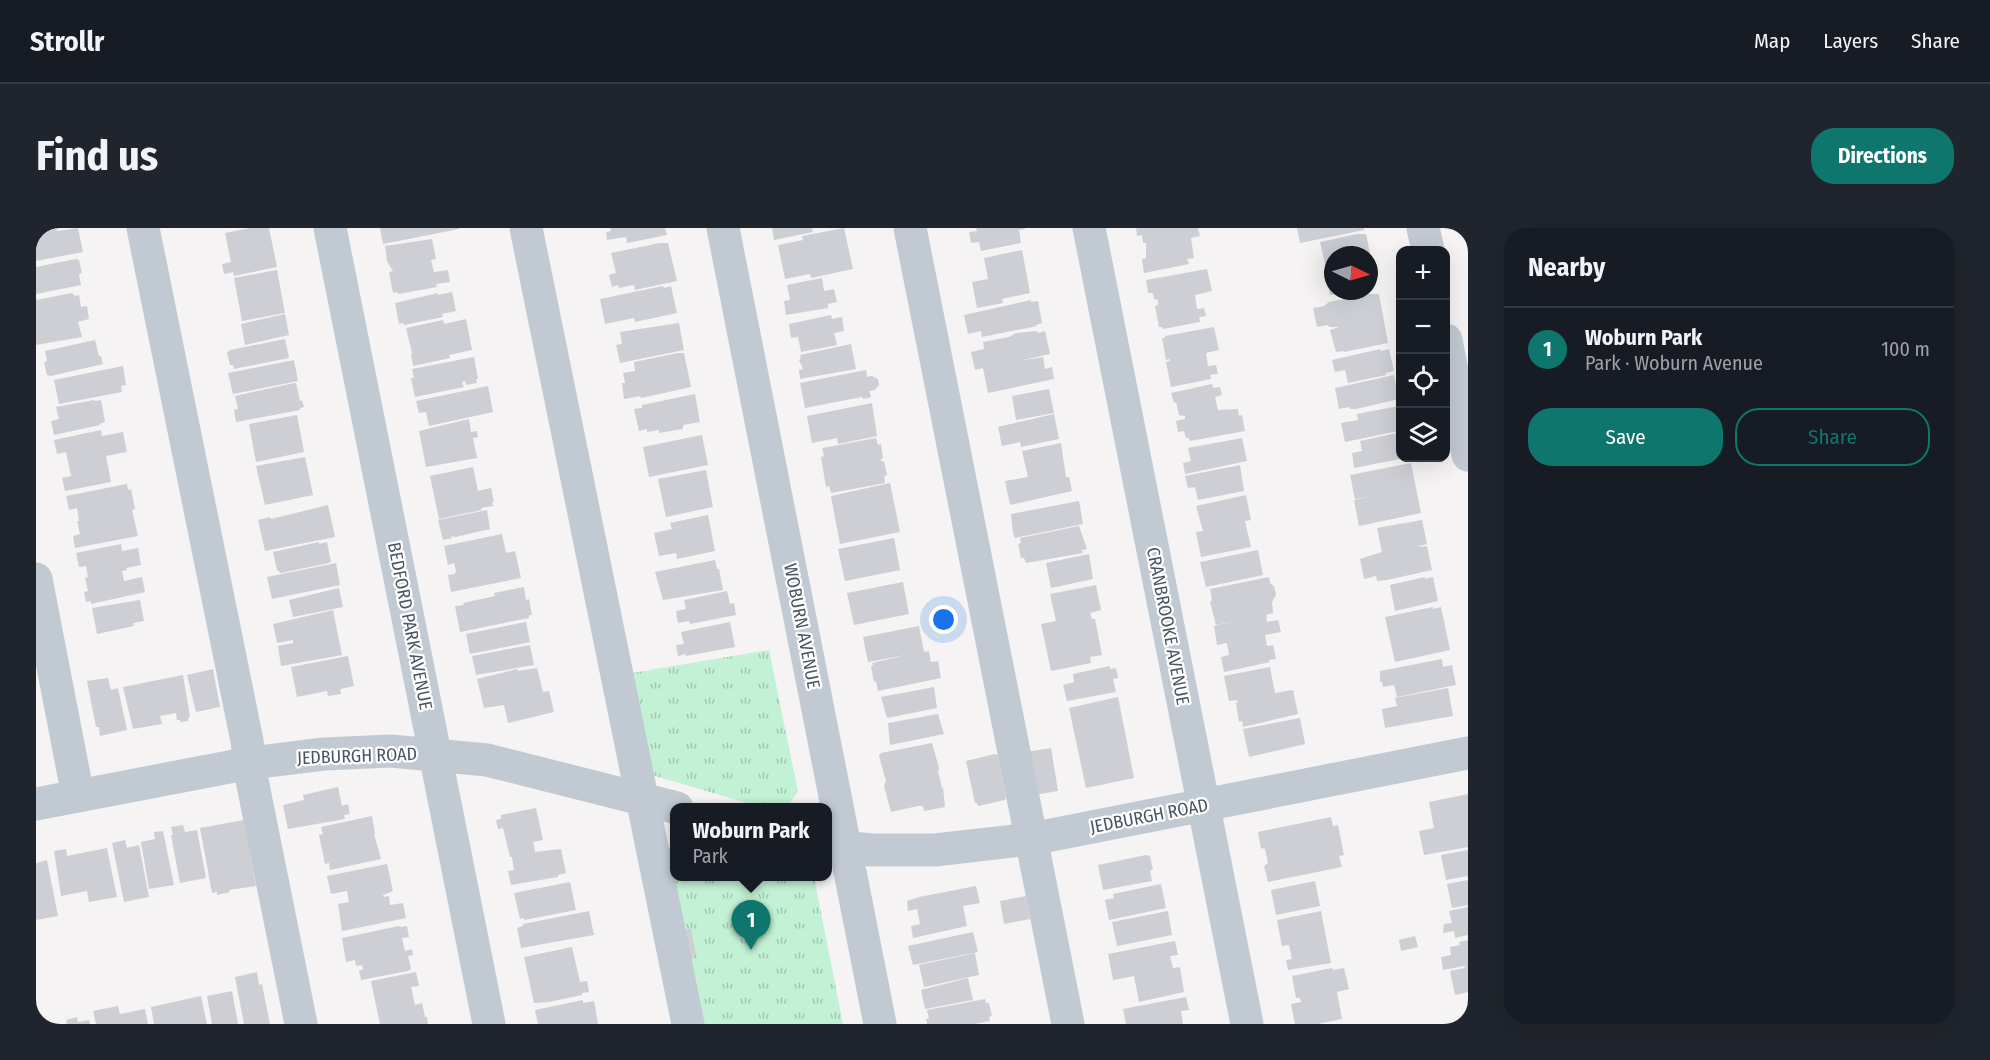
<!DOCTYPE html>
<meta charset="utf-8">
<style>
:root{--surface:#171b24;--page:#20242c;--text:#f1f3f6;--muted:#9ea1a6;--line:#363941;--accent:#0f766e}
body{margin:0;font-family:"Fira Sans Condensed",sans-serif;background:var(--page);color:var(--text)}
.controls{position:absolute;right:18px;top:18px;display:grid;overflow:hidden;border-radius:12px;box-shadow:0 6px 24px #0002}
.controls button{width:54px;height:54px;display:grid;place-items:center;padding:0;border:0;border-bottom:2px solid var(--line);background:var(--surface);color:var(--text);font:30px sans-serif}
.compass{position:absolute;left:1288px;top:18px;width:54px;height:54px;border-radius:50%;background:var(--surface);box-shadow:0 6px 24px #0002;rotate:95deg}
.you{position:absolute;left:908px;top:392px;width:21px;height:21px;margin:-15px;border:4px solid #fff;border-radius:50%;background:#1a73e8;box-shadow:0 0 0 9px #1a73e833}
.badge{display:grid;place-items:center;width:39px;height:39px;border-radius:50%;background:var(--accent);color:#fff;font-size:20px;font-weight:700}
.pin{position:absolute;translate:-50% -50px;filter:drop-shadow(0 2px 3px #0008)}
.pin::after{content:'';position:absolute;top:32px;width:21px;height:18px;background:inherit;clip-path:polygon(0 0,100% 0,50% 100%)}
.popup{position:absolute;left:634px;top:575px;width:162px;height:78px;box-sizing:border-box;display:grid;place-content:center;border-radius:12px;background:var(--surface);filter:drop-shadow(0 2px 4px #0005);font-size:20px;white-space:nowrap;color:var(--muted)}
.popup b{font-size:22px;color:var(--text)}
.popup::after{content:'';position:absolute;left:50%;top:100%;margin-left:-12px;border:12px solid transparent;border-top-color:var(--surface)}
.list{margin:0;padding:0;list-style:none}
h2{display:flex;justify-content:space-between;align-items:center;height:78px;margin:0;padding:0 24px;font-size:26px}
h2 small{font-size:20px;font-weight:400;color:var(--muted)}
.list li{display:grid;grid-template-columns:39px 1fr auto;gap:18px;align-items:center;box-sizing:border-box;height:84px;padding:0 24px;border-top:2px solid var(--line)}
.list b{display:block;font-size:22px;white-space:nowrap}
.list p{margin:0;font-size:20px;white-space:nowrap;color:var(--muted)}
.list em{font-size:20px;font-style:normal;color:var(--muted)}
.actions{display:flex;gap:12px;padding:18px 24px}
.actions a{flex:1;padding:14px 0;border:2px solid var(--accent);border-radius:24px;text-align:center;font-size:21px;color:var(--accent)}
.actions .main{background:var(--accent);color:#fff}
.icon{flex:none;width:33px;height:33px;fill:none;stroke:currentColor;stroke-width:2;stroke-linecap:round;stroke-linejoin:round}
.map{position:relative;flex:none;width:1432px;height:796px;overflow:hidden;border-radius:24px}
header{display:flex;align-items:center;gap:36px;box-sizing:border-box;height:84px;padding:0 30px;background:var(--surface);border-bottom:2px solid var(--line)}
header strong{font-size:28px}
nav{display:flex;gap:33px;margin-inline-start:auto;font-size:21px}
.intro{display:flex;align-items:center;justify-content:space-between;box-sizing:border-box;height:144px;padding:0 36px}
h1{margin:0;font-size:42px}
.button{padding:15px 27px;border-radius:24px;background:var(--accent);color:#fff;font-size:21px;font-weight:700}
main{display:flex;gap:36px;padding:0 36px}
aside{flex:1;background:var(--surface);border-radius:24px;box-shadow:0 6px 24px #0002}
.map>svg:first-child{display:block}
.park{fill:url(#park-tufts)}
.building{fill:#cdcfd5}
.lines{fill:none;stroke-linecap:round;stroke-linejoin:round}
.minor{stroke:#c1cad2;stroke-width:33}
.labels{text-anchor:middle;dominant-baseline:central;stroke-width:4.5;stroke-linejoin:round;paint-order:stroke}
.street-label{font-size:18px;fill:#4a5661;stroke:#fff}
</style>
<header>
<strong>Strollr</strong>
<nav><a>Map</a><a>Layers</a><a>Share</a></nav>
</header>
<div class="intro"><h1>Find us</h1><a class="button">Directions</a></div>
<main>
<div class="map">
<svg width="1432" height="796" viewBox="0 0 1432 796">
<defs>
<pattern id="park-tufts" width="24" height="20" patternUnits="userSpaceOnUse" patternTransform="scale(1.5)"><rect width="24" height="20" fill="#c3f1d5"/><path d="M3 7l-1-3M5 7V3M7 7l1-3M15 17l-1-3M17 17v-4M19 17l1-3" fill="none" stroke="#a0c6b0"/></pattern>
</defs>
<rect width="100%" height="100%" fill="#f5f3f3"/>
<path class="park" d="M733,422L762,564L750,579H725L602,543L584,447Z
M618,616L638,620V648L778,649L807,796H650Z"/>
<path class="building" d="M0,0H20L21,3L42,0L47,24L0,33Z
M214,0H233L241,39L198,48L197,44L188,46L186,36L195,34L189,5Z
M344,0H423V1L347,16Z
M574,0H629L631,7L591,15L590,9L571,12L570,4L575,3Z
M736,0H776L777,4L738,12Z
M808,0L817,41L775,50L774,46L749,51L742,17L767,12L766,8Z
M940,0H989V1L983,2L985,15L945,23L943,14L935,15L933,4L941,3Z
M1100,0H1162L1164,8L1155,10L1158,30L1151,31L1153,36L1108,45L1106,31L1110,30V15H1107L1106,7L1101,8Z
M1261,0H1328V2L1264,15Z
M1321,6H1330L1335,30L1333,31V27H1297V38L1290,40L1284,14Z
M396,11L400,31L395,32L398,44L412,42L414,54L400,56L401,59L362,66L361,64L357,65L353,44L357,43L351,33L349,18Z
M624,15H632L641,53L599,62L598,57L583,60L582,57L576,59L573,47L580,45L575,25Z
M986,22L994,65L966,71L967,75L941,80L936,54L952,51L948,30Z
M40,31L43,32L46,45L43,46L45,57L0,66V39Z
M1333,31L1340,53L1339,57L1333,59Z
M1297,40V63L1310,64L1294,67L1289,42Z
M1171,41L1176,63L1159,67L1161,81L1168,80L1170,88L1163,89L1164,94L1127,101L1126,99H1123L1119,78L1122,77V72L1118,71L1117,65H1112L1110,52Z
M241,42L249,85L206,93L198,50Z
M786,50L788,63L798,61L801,74L792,76V80L750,87L748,73L754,72L751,57Z
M627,58L628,60L635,58L641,85L599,94L598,90L569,96L564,71Z
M416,64L420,83L406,86L407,89L368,97L367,95L363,96L359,75L402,65V67Z
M36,65L39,68L43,67L45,79L51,78L53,91L42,94L46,109L0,117V72Z
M1334,66H1343L1352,115L1308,124L1307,123L1300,124L1294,102L1303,99H1293L1292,97L1281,99L1277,80L1288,78L1293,74Z
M995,72V74L1002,73L1006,95L1000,97L1001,98L946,109L945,103L932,106L928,87Z
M249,86L253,107L209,117L205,96Z
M795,87L796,91L806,89L808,103L798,105L801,117L765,124L762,109L755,110L753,96Z
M430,91L436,122L413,127L414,130L377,138L375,126L376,125L370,100L407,92L408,96Z
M643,95L648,122L584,135L580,117L586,116L584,104Z
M1178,99L1183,122L1170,125L1172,138L1180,137L1182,146L1174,147L1175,151L1135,159L1130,134L1134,133L1133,131L1130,132L1126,110H1129V108Z
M1001,103L1002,105L1009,103L1014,126L983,133L1007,129L1009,141L1016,139L1018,151L952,165L947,140L939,142L935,124L948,121L947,114L973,109L980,105Z
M249,111L253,130L198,141L197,137H194L191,125L194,122Z
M59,112L63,128H65L67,136L15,148L11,147L8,134L11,133L9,123Z
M815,116L820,141L764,151L763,142L767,141L763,132L765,130L764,127Z
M1344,121L1345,123L1353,121L1358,143L1350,145V147L1312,155L1309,142L1299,144L1296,132Z
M642,125H648L655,159L605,170L604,168L588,171L586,155H589L587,145L599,143L598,134Z
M438,129L442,151H440L441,155L430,157L429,153L426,154L428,159L379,169L375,150H378L376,141Z
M258,132L262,153L197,166L192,145Z
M87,138L90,157L85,158L86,164L23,176L18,152Z
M830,142L831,149L836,148L842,151L843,157L839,162L833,163L835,168L833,170L827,171L826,169L769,180L764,155Z
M1358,147L1363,171L1320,181H1314L1313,179L1303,181L1299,160Z
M258,155H260L264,173L266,172L268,179L264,180V182L200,194L198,182L202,181L199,168Z
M1176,156L1177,160L1184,159L1186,167L1179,169L1182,182L1202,181L1203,188L1206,187L1209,203L1154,213L1153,210H1150L1148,203L1142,204L1140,193L1149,191V188L1143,187L1140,174L1138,175L1135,165Z
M452,158L457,184L393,198L390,184L383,185L380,173Z
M1013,161L1018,185L980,192L976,168Z
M659,166L664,194L647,197V201L623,205V202L611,204V201L603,203L598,181L606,180V177Z
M58,172L59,173L65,172L69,194L63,196L64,197L18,207L15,193L23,191L20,179Z
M836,175L841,208L802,216L801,210L776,215L771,188Z
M1363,178L1364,192L1360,193L1362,203L1309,214L1305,195L1322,192L1321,186Z
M1018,186L1023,211L985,219L984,214L966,218L962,199Z
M261,187L268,224L220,234L213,196Z
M433,191L435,204L441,203L442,209L437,210L441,230L390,239L383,203Z
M65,202L66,208L87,204L91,224L70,228L75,254L29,263L26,250L35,248L30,224L21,226L18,212Z
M1361,205L1364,206V231L1318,240L1316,225L1326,223L1324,213Z
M666,207L672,237L613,249L607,219Z
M840,210L842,217L845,216L847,230L845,231V233H848L851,247L848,248L849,255L795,265L793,258L790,259L785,229L788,228L786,220Z
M1206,210L1211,233L1149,246L1147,235L1155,233L1152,220Z
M1025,215L1030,249H1033L1036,263L974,277L969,253L992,249L986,223Z
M269,229L277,267L229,277L220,238Z
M1375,235L1385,285L1323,298L1318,272L1335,268L1319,271L1314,247Z
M1204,237L1208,263L1162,272L1159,259L1152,260L1149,248Z
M437,239L442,263L455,260L458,274H456L457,278L445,280L446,282L403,291L394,248Z
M670,242L677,279L630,289L622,251Z
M854,255L864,304L804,316L795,268Z
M91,256L92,262L95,261L99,281L96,282L102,308L39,320L37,308L44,306L41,293H43L41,280L33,282L30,268Z
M1210,267L1215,292L1209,293L1215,319L1165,329L1160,304L1167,303L1160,278Z
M1043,273L1047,296L979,310L977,305L975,286Z
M292,277L299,309L229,323L222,292L234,289L235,291Z
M451,282L454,301L419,309L415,308L416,310L407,312L402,292Z
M672,287L679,323L641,331L640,325L623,328L618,305L636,301L634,295Z
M1386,292L1391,316L1383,318L1384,319L1391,318L1396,342L1351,352L1341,353L1340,348L1328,351L1324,331L1346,324L1341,300Z
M1043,298L1051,321L1046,322L1047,325L990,335L988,330H985L982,316L985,315L984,310Z
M466,306L470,325L479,323L485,350L415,364L412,347L419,346L420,343L418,335L412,337L408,318Z
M858,310L864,342L809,353L802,321Z
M283,314V316L291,314L295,334L293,335L245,345L241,342L237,324Z
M85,316L86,323L102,320L105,337L90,340L91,342L86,343L88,353L106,349L109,364L55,376V373L50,374L48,364L52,363L49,350L52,349L50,338L43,339L40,325Z
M1222,322L1227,347L1170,359L1164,334Z
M1053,326L1057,351L1015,360L1010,335Z
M679,332L681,341H683L687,362L627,372L619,344Z
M300,335L304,357L236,371L231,349Z
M1233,349L1234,355L1238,358L1240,367L1236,374L1237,385L1230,387L1231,394L1242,392L1245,404L1229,407L1231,418L1237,417L1240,431L1233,432L1234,434L1188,444L1185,429L1193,427L1191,415L1181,417L1178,398L1203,392L1180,397L1174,374L1176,372L1174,361Z
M1389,349V351L1397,349L1402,373L1359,383L1354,357Z
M867,354L873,386L818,397L811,365Z
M1060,357L1065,382L1054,385L1056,391H1059L1066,427L1054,429L1055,435L1015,443L1005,396L1020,393L1014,366Z
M488,359L490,372L493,371L496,387H493V390L424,404L419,378L428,377L427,375L459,368L458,365Z
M303,360L307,379L257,389L253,372Z
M691,363L694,376L698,375L700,387L654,396L653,393L642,395L640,383L650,381L648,372Z
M104,372L108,393L97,395L98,398L61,406L56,380Z
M1397,379V381L1405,379L1414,422L1359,434L1349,389Z
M297,382L306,427L245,438L242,418L257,415V412L241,415L237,396Z
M490,394L494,414L434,426L430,406Z
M694,394L699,419L650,428V426L642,428L640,417L648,416L645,404Z
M883,398L888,424L893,423L895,434L902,433L905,450L842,463L840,453L838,454L835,438L837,437L836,435L870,427L832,434L827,409Z
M494,417L498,437L440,447L436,428Z
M312,428L318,458L304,461L305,466L292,468L291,463L261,469L255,439Z
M1406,431L1407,439L1416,437L1420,457L1361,469L1358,457L1347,459L1346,454H1344V443Z
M1074,438V441L1080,440L1082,450L1077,451L1080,464L1031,473L1027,457L1038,454L1037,446Z
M1234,439L1239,465L1257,462L1262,486L1207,499L1206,493L1203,494L1200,475L1202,474L1201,472L1193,473L1188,448Z
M501,440L507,464L513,463L518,484L472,495L468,477L448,480L441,451L481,441L482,443Z
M177,441L184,479L160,484L151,447Z
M147,447L154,489L152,490V493L144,494V492H141L140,485L124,488L126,496L97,501L87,459Z
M72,450L75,462L82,460L91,502L64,508L63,499H60L51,453Z
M898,459L901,480L851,490L845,469Z
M1412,460L1417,488L1349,500L1346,481L1361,478L1359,470Z
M1082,469L1098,550L1050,560L1033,480Z
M902,486L908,506L854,517L852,495Z
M1264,490L1269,516L1213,529L1207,501Z
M896,515L903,540L902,543L906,560L907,559L909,579L888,583L887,578H882L855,584L848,558L850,553L843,528L845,525Z
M1015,520L1022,563L998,567L990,524Z
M959,526L962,527L970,569L969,572L942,578L941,575H939L930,533Z
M302,559L306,578L312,576L314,586L308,587L309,591L252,601L247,577L268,572L267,567Z
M1432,566V619L1388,627L1383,603L1398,600L1393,574Z
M500,580L507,612L497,614L499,624L525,621L530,645L522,647V649L475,657L472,643L478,642L476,629H474L467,600L462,601L460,592L465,591V587Z
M336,588L339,606H338L345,631L294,642L293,635L289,636L283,607L287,606L285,599Z
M1295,589L1297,598L1302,597L1308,627L1303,628L1306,639L1232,654L1228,638L1232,635L1229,621L1225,620L1222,604Z
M208,592L220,658L193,662L194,664L181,667V664L176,665L164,600Z
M147,597L149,604L161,602L170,650L144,655L135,607H137L135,599Z
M127,603L138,657L113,661L105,614L119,611L118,604Z
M89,612L91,620L103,617L113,669L88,674L76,615Z
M71,620L81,669L53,674L51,663L25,668L18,623L30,621L31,628Z
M1432,622V648L1410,652L1405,627Z
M1110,627L1114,628L1117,642H1114L1116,653L1067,662L1062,637Z
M11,632L22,688L0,692V635Z
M351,636L357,663L347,667L348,669L353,668L354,677L367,675L370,690L306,703L302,676L313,674L311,663L295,666L291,648Z
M1432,652V677L1416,680L1411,656Z
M1279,653L1284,678L1240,687L1235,662Z
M534,654L540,682L488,692V690L484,691L478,665Z
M1125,656L1130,680L1073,692L1069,672L1078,670L1077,666Z
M940,658L944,675L927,678L931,698L877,710L875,698L884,696L881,681L872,683L871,673L883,669Z
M990,668L994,691L968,696L964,673Z
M1432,679V707L1419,710L1418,703L1407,705L1408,696L1416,695L1413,683Z
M553,683L558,707L485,720L481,700L487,698V696Z
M1132,683L1136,707L1081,718L1076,694Z
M1285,683L1295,735L1252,742L1250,732L1256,731L1253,717L1246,718L1241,692Z
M363,698L364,699L371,698L373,709L366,710L369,723L376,721L377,727L372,728L375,741L372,743L325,752L323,742H327L326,737L320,738L319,732L310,734L306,710Z
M655,701L660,727L645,729L640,703Z
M937,704L942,724L877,737L872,718Z
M1379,708L1382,719L1365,723L1363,712Z
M1432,712V764L1419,767L1414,743L1429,740L1428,738L1407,742L1405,729L1415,727L1414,719L1424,717L1423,714Z
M1139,713L1142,727L1134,728L1137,740L1144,739L1148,764L1103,774L1098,748L1077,752L1072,726Z
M536,719L544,754L551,753L553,764L546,765V767L513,774L498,775L488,729Z
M939,725L943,747L888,759L883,737Z
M1296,740L1297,742L1308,740L1313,761L1301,764L1306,791L1282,796H1259L1255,776L1265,774L1264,770H1260L1256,748Z
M221,744L223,757L226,756L234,796H208L199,749Z
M380,744L383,758L375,759L379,777L386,775L389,789H391L392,796H344L335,753Z
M932,750L937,772L889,781L885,762Z
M196,763L202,796H176L171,768Z
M165,768L171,796H118L115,779Z
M1150,769L1153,782L1145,783L1147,796H1090L1087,781Z
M949,771L950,775H953L956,788L953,789L954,793L939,796H891L890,791H893L891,782Z
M547,772V775L558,773L562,796H502L499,782Z
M82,778L84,786L109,781L112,796H60L57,783Z
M41,789L42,794L53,792L54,796H31L30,792Z"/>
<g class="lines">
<path class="minor" d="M107,0L211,513L216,552L265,796
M294,0L453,796
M490,0L652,796
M687,0L844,796
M874,0L1032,796
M1053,0L1211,796
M1387,0L1392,22
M1410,112L1432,227
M0,351L42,568
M0,576L214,535L288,526L355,523L451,532L641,580
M792,618L837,622H899L995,611L1432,525"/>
</g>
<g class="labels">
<g class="street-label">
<text transform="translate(374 398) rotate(79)">BEDFORD PARK AVENUE</text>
<text transform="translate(766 398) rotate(79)">WOBURN AVENUE</text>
<text transform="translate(1132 398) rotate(79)">CRANBROOKE AVENUE</text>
<text transform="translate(321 528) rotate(-2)">JEDBURGH ROAD</text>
<text transform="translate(1113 588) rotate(-11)">JEDBURGH ROAD</text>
</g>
</g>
</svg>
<div class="controls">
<button>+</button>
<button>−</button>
<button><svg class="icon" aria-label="locate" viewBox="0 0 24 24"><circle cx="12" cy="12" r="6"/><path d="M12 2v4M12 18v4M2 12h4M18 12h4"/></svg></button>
<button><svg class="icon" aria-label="layers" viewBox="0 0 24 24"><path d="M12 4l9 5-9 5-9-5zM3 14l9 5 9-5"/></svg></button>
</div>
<svg class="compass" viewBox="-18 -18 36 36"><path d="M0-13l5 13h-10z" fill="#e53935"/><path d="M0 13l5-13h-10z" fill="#9ea1a6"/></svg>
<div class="you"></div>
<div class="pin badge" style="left:715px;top:722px">1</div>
<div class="popup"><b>Woburn Park</b>Park</div>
</div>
<aside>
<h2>Nearby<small></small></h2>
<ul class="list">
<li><span class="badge">1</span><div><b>Woburn Park</b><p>Park · Woburn Avenue</p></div><em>100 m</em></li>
</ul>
<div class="actions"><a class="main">Save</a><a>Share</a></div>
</aside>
</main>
